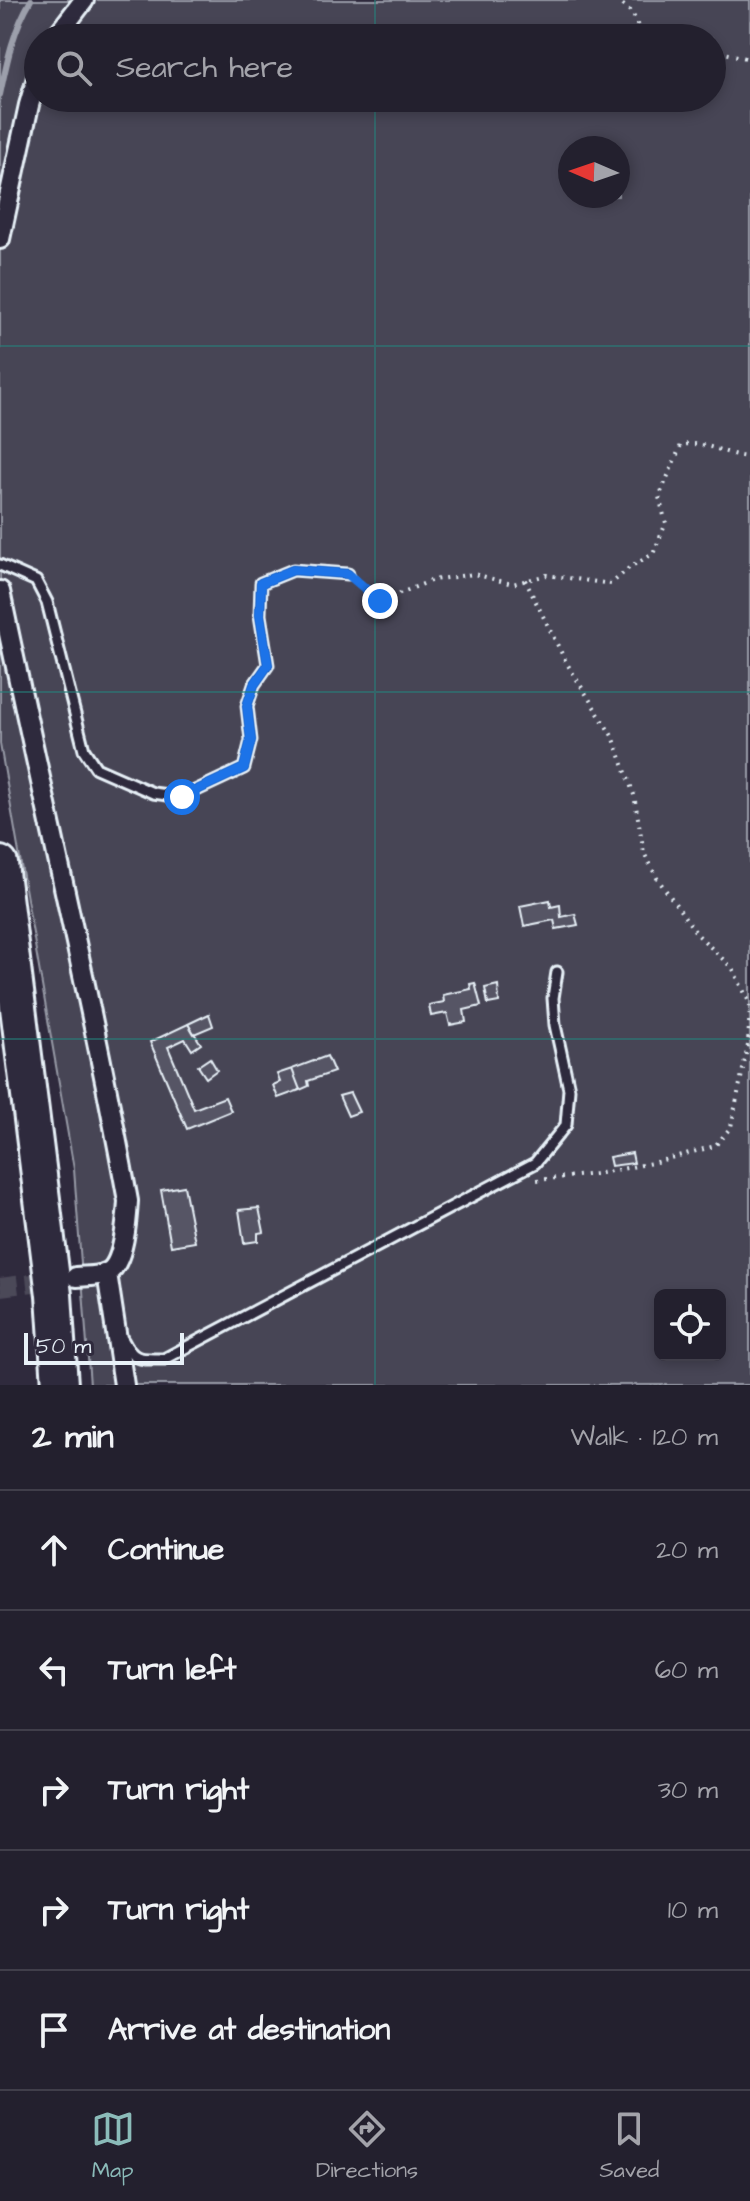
<!DOCTYPE html>
<meta charset="utf-8">
<style>
:root{--surface:#23202e;--page:#2b2836;--text:#f1f3f6;--muted:#a3a3aa;--line:#403e4a;--accent:#8bbbb9}
body{margin:0;font-family:"Architects Daughter",sans-serif;background:var(--page);color:var(--text)}
.controls{position:absolute;right:24px;bottom:24px;display:grid;overflow:hidden;border-radius:12px;box-shadow:0 4px 12px #0003}
.controls button{width:72px;height:72px;display:grid;place-items:center;padding:0;border:0;border-bottom:2px solid var(--line);background:var(--surface);color:var(--text);font:40px sans-serif}
.compass{position:absolute;left:558px;top:136px;width:72px;height:72px;border-radius:50%;background:var(--surface);box-shadow:0 4px 12px #0003;rotate:272deg}
.scale{position:absolute;left:24px;bottom:20px;width:160px;box-sizing:border-box;padding-left:8px;border:4px solid #e8f1f8;border-top:0;font-size:22px;line-height:28px;white-space:nowrap;color:#e8f1f8;-webkit-text-stroke:6px #2f2a3d;paint-order:stroke}
.stop{position:absolute;width:24px;height:24px;margin:-18px;border:6px solid #1a73e8;border-radius:50%;background:#fff}
.stop.end{background:#1a73e8;border-color:#fff;box-shadow:0 2px 8px #0008}
.list{margin:0;padding:0;list-style:none}
h2{display:flex;justify-content:space-between;align-items:center;height:104px;margin:0;padding:0 32px;font-size:34px}
h2 small{font-size:26px;font-weight:400;color:var(--muted)}
.list li{display:grid;grid-template-columns:52px 1fr auto;gap:24px;align-items:center;box-sizing:border-box;height:120px;padding:0 32px;border-top:2px solid var(--line)}
.list b{display:block;font-size:30px;white-space:nowrap}
.list em{font-size:26px;font-style:normal;color:var(--muted)}
.icon{flex:none;width:44px;height:44px;fill:none;stroke:currentColor;stroke-width:2;stroke-linecap:round;stroke-linejoin:round}
.map{position:relative;flex:none;width:750px;height:1385px;overflow:hidden}
.search{position:absolute;background:var(--surface);box-shadow:0 4px 12px #0003;left:24px;right:24px;top:24px;height:88px;display:flex;align-items:center;gap:20px;box-sizing:border-box;padding:0 28px;border-radius:44px;color:var(--muted);font-size:30px}
.sheet{height:704px;background:var(--surface)}
nav{display:flex;justify-content:space-around;align-items:center;box-sizing:border-box;height:112px;border-top:2px solid var(--line);background:var(--surface);font-size:22px;color:var(--muted)}
nav a{display:grid;justify-items:center;gap:4px}
nav .on{color:var(--accent)}
.map>svg:first-child{display:block}
.green{fill:#464455;stroke:#979aa6;stroke-width:2;fill-rule:evenodd}
.lines{fill:none;stroke-linecap:round;stroke-linejoin:round}
.stream{stroke:#9c9fab;stroke-width:6}
.building{fill:#575565;stroke:#e8f1f8;stroke-width:2}
.minor-tunnel{stroke:#4b4859;stroke-width:18;stroke-dasharray:18 9;stroke-linecap:butt}
.service-casing{stroke:#e8f1f8;stroke-width:15}
.minor-casing{stroke:#e8f1f8;stroke-width:24}
.motorway-casing{stroke:#e8f1f8;stroke-width:40}
.path{stroke:#e8f1f8;stroke-width:4;stroke-dasharray:2 6;stroke-linecap:butt}
.service{stroke:#2f2a3d;stroke-width:9}
.minor{stroke:#2f2a3d;stroke-width:18}
.motorway{stroke:#2f2a3d;stroke-width:34}
.route{stroke:#1a73e8;stroke-width:10}
.grid{fill:none;stroke:#25827c;stroke-width:2;stroke-opacity:0.55}
</style>
<div class="map">
<svg width="750" height="1385" viewBox="0 0 750 1385">
<rect width="100%" height="100%" fill="#2f2a3d"/>
<filter id="ink" filterUnits="userSpaceOnUse"><feTurbulence type="fractalNoise" baseFrequency=".0125" numOctaves="2"/><feDisplacementMap in="SourceGraphic" scale="16" xChannelSelector="R" yChannelSelector="G"/><feConvolveMatrix kernelMatrix="1 2 1 2 8 2 1 2 1" color-interpolation-filters="sRGB"/></filter>
<g filter="url(#ink)">
<path class="green" d="M0,0H750V1385H90L74,1169L0,744ZM38,38H712V98H38ZM570,148H618V196H570ZM660,1295H720V1355H660Z"/>
<g class="lines">
<path class="stream" d="M0,95C7,61 13,30 31,0"/>
</g>
<path class="building" d="M550,900L551,907L560,905L561,917L575,914L578,925L556,929L554,920L524,926L520,906Z
M475,983L481,1006L464,1010L466,1022L450,1025L447,1013L431,1016L429,1005L444,1002L443,995L471,989L470,984Z
M498,985L499,1002L488,1004L485,988Z
M209,1014L213,1026L194,1034L188,1024Z
M188,1024L201,1044L192,1050L185,1039L168,1047L194,1109L225,1097L231,1111L187,1129L150,1042Z
M327,1056L334,1072L308,1081L309,1086L300,1090L292,1069Z
M210,1058L217,1070L206,1078L198,1066Z
M292,1069L300,1090L278,1098L273,1085L280,1082L277,1074Z
M350,1093L359,1112L348,1116L339,1096Z
M632,1153L634,1163L611,1166L609,1157Z
M184,1186L195,1242L171,1246L161,1190Z
M259,1208L264,1232L258,1233V1241L244,1243L239,1210Z"/>
<g class="lines">
<path class="minor-tunnel" d="M0,1287L57,1280"/>
<defs>
<path id="service" d="M0,565L36,581L47,602L84,750L96,768L153,793L182,797L244,768L251,740L247,706L254,685L268,665L260,615L261,583L293,570L348,574
M123,1340C134,1362 141,1359 164,1359L535,1163L566,1125L569,1089L555,1025L553,998L557,972"/>
<path id="minor" d="M55,38L84,0
M0,239L29,105L38,74
M0,591C42,794 91,997 128,1201C127,1218 124,1264 108,1272C99,1277 86,1276 76,1277
M107,1273L124,1385"/>
<path id="motorway" d="M0,864L54,1295L60,1385"/>
</defs>
<use href="#service" class="service-casing"/>
<use href="#minor" class="minor-casing"/>
<use href="#motorway" class="motorway-casing"/>
<path class="path" d="M616,0C633,11 637,18 640,38
M712,50L750,59
M525,580L566,662L614,739L634,795L644,853L657,878L697,934L733,969L750,1004L748,1045L731,1127L715,1146L652,1163L596,1174L537,1180
M360,582L380,601L433,580L474,574L512,584L547,575L611,584L630,567L653,554L666,523L659,497L681,445C708,440 725,456 750,457"/>
<use href="#service" class="service"/>
<use href="#minor" class="minor"/>
<use href="#motorway" class="motorway"/>
</g>
</g>
<g class="lines" filter="url(#ink)">
<path class="route" d="M182,797L244,768L251,740L247,706L254,685L268,665L260,615L261,583L293,570L348,574L380,601"/>
</g>
<path class="grid" d="M375,0V38M375,98V1385M0,346H750M0,692H750M0,1039H750"/>
</svg>
<div class="controls">
<button><svg class="icon" aria-label="locate" viewBox="0 0 24 24"><circle cx="12" cy="12" r="6"/><path d="M12 2v4M12 18v4M2 12h4M18 12h4"/></svg></button>
</div>
<svg class="compass" viewBox="-18 -18 36 36"><path d="M0-13l5 13h-10z" fill="#e53935"/><path d="M0 13l5-13h-10z" fill="#a3a3aa"/></svg>
<div class="scale">50 m</div>
<div class="stop" style="left:182px;top:797px"></div>
<div class="stop end" style="left:380px;top:601px"></div>
<div class="search"><svg class="icon" aria-label="search" viewBox="0 0 24 24"><circle cx="10" cy="10" r="6"/><path d="M15 15l6 6"/></svg>Search here</div>
</div>
<section class="sheet">
<h2>2 min<small>Walk · 120 m</small></h2>
<ul class="list">
<li><svg class="icon" aria-label="ahead" viewBox="0 0 24 24"><path d="M12 20V5M6 11l6-6 6 6"/></svg><div><b>Continue</b></div><em>20 m</em></li>
<li><svg class="icon" aria-label="left" viewBox="0 0 24 24"><path d="M17 20v-9H6M10 6l-5 5 5 5"/></svg><div><b>Turn left</b></div><em>60 m</em></li>
<li><svg class="icon" aria-label="right" viewBox="0 0 24 24"><path d="M7 20v-9h11M14 6l5 5-5 5"/></svg><div><b>Turn right</b></div><em>30 m</em></li>
<li><svg class="icon" aria-label="right" viewBox="0 0 24 24"><path d="M7 20v-9h11M14 6l5 5-5 5"/></svg><div><b>Turn right</b></div><em>10 m</em></li>
<li><svg class="icon" aria-label="arrive" viewBox="0 0 24 24"><path d="M6 21V4h12l-3 4 3 4H6"/></svg><div><b>Arrive at destination</b></div></li>
</ul>
</section>
<nav>
<a class="on"><svg class="icon" aria-label="map" viewBox="0 0 24 24"><path d="M3 6l6-2 6 2 6-2v14l-6 2-6-2-6 2zM9 4v14M15 6v14"/></svg>Map</a>
<a><svg class="icon" aria-label="directions" viewBox="0 0 24 24"><path d="M12 3l9 9-9 9-9-9zM9 14v-3h6M13 9l2 2-2 2"/></svg>Directions</a>
<a><svg class="icon" aria-label="saved" viewBox="0 0 24 24"><path d="M7 4h10v16l-5-4-5 4z"/></svg>Saved</a>
</nav>
